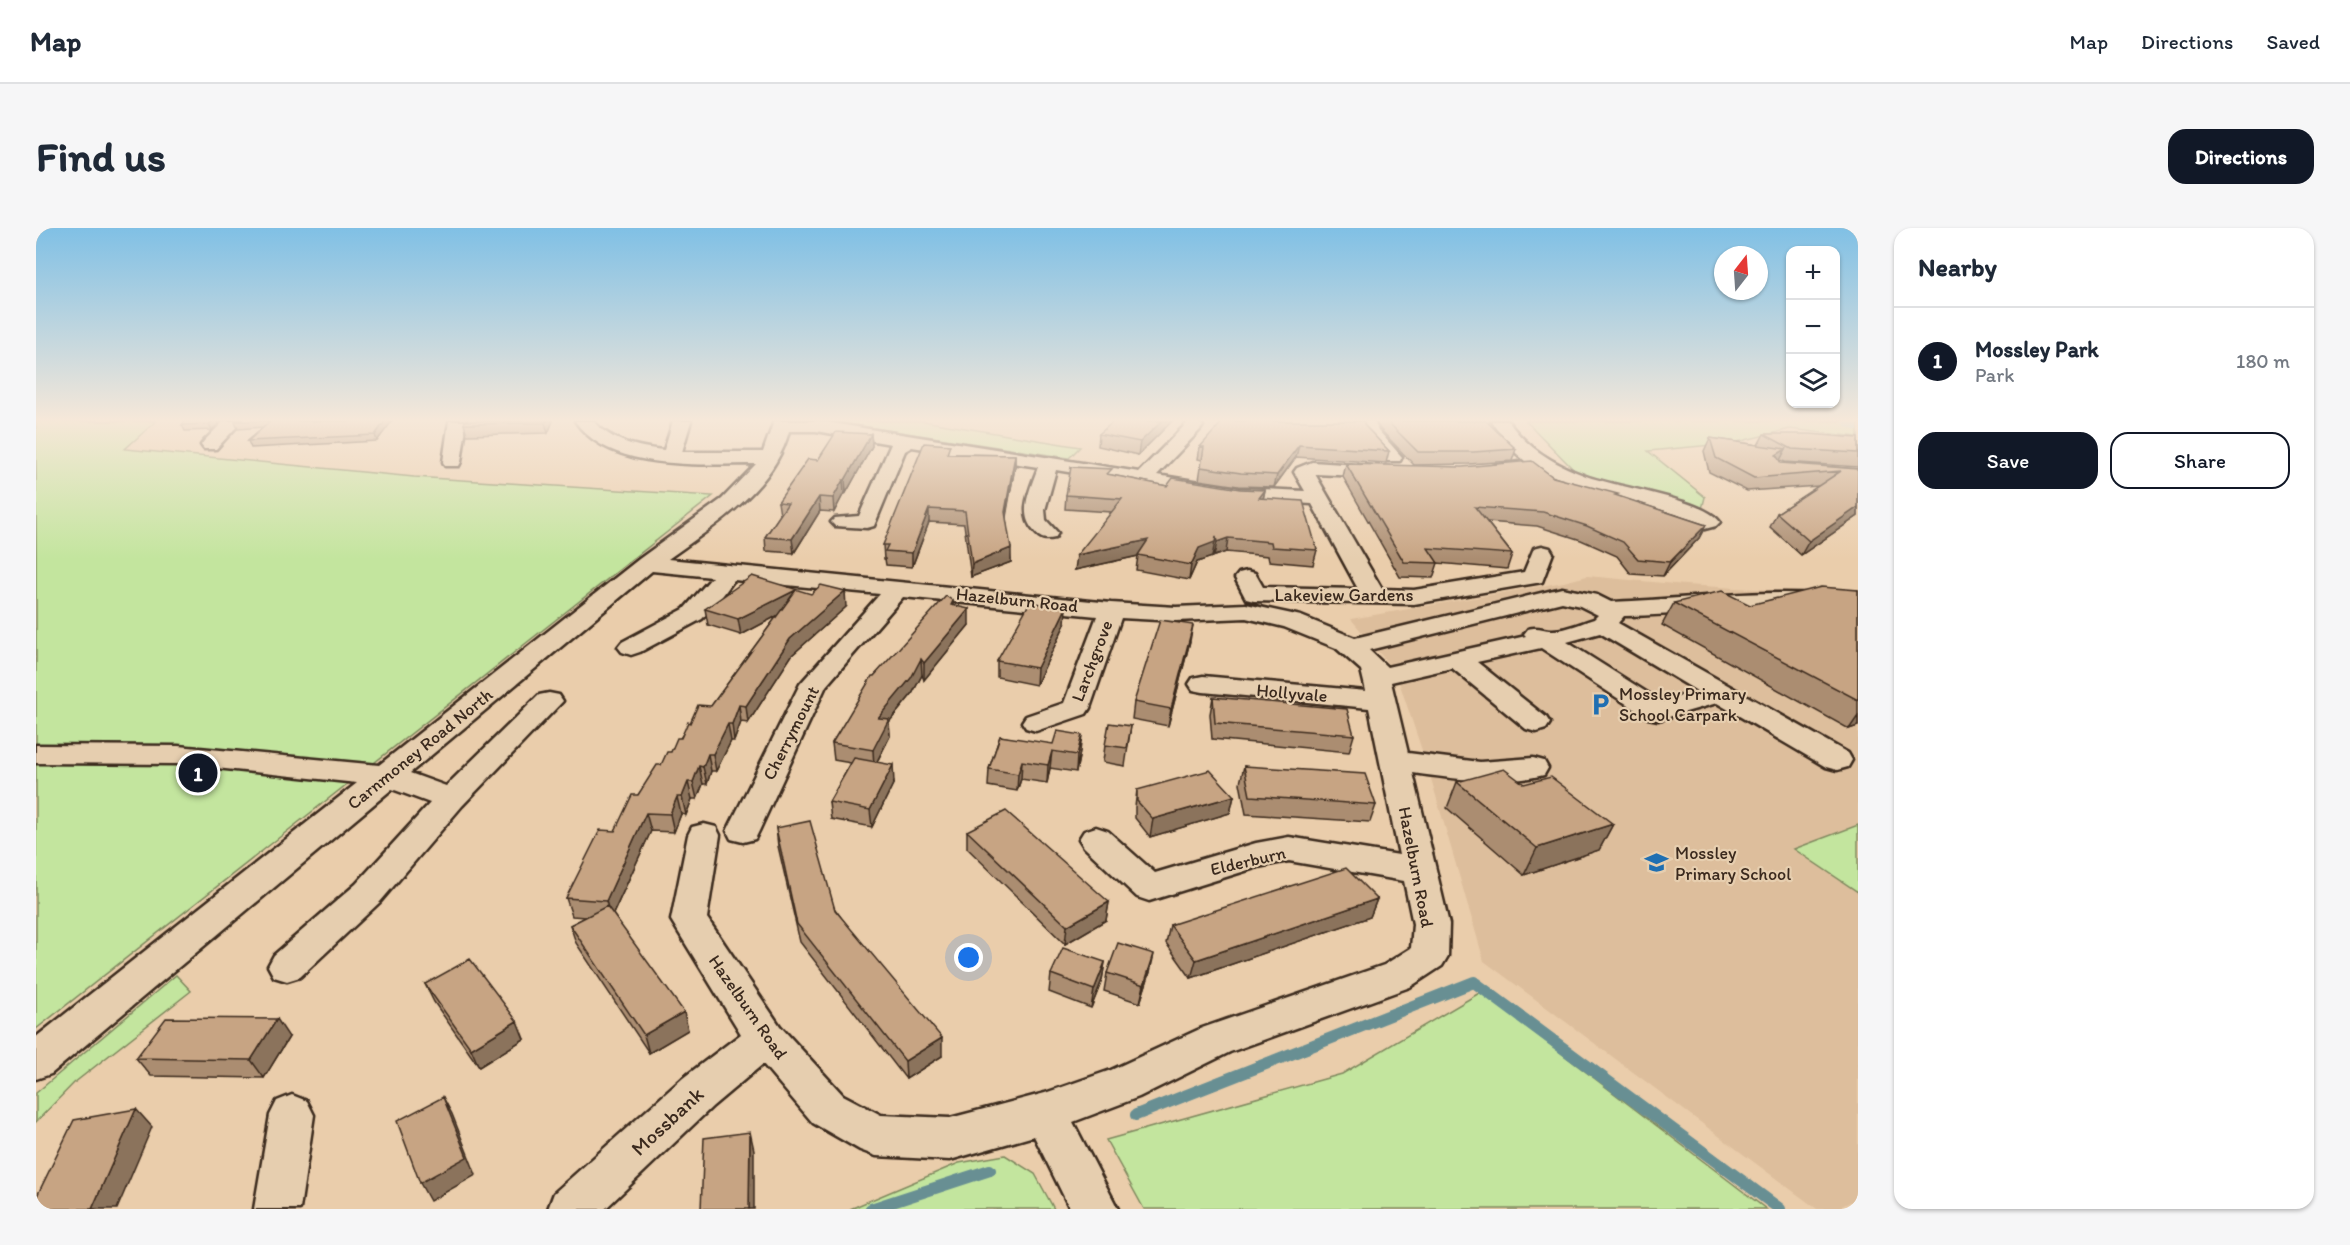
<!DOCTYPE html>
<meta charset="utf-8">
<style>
:root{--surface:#fff;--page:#f6f6f7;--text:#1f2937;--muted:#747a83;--line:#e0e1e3;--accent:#111827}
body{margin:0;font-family:Itim,sans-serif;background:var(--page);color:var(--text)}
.controls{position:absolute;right:18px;top:18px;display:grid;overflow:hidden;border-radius:12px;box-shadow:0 2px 4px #0004}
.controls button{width:54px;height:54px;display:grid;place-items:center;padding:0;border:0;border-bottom:2px solid var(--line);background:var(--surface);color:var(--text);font:30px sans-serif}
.compass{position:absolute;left:1678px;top:18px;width:54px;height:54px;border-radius:50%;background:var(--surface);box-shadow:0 2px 4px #0004;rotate:17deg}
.you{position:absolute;left:933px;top:730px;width:21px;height:21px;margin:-15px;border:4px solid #fff;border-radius:50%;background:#1a73e8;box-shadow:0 0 0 9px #1a73e833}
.badge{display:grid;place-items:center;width:39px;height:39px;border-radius:50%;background:var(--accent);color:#fff;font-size:20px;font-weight:700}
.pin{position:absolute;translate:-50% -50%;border:3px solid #fff;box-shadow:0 2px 6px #0006}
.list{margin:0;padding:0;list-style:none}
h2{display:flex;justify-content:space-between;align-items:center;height:78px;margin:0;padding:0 24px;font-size:26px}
h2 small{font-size:20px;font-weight:400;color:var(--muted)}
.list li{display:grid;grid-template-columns:39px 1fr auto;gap:18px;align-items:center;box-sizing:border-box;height:108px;padding:0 24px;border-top:2px solid var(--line)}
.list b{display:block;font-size:22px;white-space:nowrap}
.list p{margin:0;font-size:20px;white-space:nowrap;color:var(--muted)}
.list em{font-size:20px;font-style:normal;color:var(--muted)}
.actions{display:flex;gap:12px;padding:18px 24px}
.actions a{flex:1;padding:14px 0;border:2px solid var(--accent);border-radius:18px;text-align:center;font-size:21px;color:var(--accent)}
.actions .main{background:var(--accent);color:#fff}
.icon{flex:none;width:33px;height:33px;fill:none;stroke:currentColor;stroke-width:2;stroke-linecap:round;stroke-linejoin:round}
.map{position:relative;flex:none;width:1822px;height:981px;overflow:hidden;border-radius:18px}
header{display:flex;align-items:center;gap:36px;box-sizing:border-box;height:84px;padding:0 30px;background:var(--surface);border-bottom:2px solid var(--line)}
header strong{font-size:28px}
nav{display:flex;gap:33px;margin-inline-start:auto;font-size:21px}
.intro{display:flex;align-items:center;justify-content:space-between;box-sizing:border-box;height:144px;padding:0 36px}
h1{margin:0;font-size:42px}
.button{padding:15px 27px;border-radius:18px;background:var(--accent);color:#fff;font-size:21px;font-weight:700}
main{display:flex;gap:36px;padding:0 36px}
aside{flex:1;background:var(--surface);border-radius:18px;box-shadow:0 2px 4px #0004}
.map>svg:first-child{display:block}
.built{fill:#ddbe9c}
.green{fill:#c3e59e;stroke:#7f885e;stroke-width:1.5}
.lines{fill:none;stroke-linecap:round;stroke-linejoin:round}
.stream{stroke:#678f93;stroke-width:12}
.river{fill:#84d3e1;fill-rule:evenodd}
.minor-casing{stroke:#3b2a1e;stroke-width:5}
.minor{fill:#e6ceaf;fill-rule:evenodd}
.wall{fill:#ab8d71;stroke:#3b2a1e;stroke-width:1.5}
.shaded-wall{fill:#8b735c;stroke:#3b2a1e;stroke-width:1.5}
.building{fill:#c7a483;stroke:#3b2a1e;stroke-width:1.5}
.labels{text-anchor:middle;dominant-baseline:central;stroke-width:4.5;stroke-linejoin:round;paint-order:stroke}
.street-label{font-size:18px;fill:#3b2a1e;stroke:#e6ceaf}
.poi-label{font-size:18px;fill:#3b2a1e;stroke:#e6ceaf;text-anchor:start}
.near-street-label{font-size:21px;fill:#3b2a1e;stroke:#e6ceaf}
</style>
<header>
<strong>Map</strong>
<nav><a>Map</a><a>Directions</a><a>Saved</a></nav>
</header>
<div class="intro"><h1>Find us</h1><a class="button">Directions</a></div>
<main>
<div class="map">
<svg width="1822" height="981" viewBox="0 0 1822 981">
<rect width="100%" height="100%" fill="#eacdab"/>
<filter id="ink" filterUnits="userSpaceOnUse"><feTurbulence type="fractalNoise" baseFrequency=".0167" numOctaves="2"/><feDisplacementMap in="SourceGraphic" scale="12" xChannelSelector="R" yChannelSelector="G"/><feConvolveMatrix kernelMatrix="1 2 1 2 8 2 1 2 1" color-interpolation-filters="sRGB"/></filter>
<g filter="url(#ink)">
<path class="built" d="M1551,348L1649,357L1822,367V970L1800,981H1781L1448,733L1391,537L1360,445L1315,391L1528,354Z"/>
<path class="green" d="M0,193H120L89,221L378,249L677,268L0,801Z
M793,193H887L1044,219L1033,230Z
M1490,193H1822V209L1754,201L1697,215L1612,223L1669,269L1666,281L1541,245Z
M1822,597V664L1758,621Z
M140,747L155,763L38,855L0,894V865Z
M1445,764L1730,981H1108L1070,912L1306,846Z
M969,927L999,946L1018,981H814L923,935Z"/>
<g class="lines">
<path class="stream" d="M1100,887L1438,754L1744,981
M835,981L954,942"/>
<path class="river" d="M1806,193H1822V203L1810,199Z"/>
<defs>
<path id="minor" d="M188,193H206L180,221H168L165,217L168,213Z
M413,193H431L425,234L423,238H409L407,234Z
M539,193H557C576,214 601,219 628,222L637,193H655L646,224H727L738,193H783L1103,244L1152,194L1160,193L1167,198L1164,202L1121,247L1202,260L1269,263L1258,244L1261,240L1276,234L1353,239L1356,243L1353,247L1346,249L1279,246L1346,361L1378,362L1488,344L1498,320L1506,318L1514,320L1517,325L1506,354L1378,376L1218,373L1210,371L1199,350L1203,345L1211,343L1219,345L1227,359L1322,361L1276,276L1202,272L1020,242L1009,282L1010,292L1022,305L1019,310C1009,312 1004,311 998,303C981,285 995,260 1002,239L876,219L869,223L838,298L831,300L799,298L795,294L799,290L823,288L855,216L780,203H753C738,261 678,298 632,331L1075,375L1140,379L1210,376L1265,388L1319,410L1526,360L1561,367L1575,374C1657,371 1740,358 1822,370V384C1743,372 1666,387 1588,388L1582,395L1812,525L1816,532L1812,539L1801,542L1790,539L1681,475L1622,492L1612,490L1505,420L1441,434L1510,489L1514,495L1510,501L1500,504L1490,501L1416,440L1355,454L1372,525L1444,534L1497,530L1508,533L1512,540L1508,547C1464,558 1420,551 1377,545L1413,696L1412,728L1406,738L1374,759L1194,824L1103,869L1037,894L1082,981H1034L998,908L914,932L840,928L824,922L777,895L727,836L677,878L569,981H512L518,965L647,850L705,806L635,692L652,607L656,599L668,596L680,599L684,607L671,690L744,798L807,867L845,887L914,890L1009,865L1075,842L1166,800L1348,737L1375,720L1377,696L1368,653L1253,633L1222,639L1113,673L1101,669L1048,619L1043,611L1048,603L1060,599L1072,603L1119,645L1220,615L1253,609L1363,627L1333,480L1167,464L1157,462L1153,456L1157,450L1167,448L1330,463L1325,442L1300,420L1248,399L1210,390L1140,393L1085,390L1054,480L1050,486L1000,503L990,500L986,494L990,488L1028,475L1061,388L867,369L790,458L723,603L719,611L707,614L695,611L691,603L764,456L844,366L698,352L684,371L666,391L604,424L595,427L586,424L582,419L586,414L648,381L676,349L616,343L374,545L410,558L503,467L513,465L523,467L527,473L426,578L344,674L264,749L251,753L238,749L232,738L238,727L320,656L394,575L356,561L15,846L0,851V809L321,555L142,536L0,535V517L142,518L343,537L603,331L686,271L720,236C664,236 574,244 539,193ZM1526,374L1544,378L1562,387L1558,391C1545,395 1529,403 1515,402C1507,402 1502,398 1492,401L1488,406L1490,408L1351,439L1333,422ZM1564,405L1661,463L1626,474L1531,414Z
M1320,193H1338L1342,202L1366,229L1364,233H1350L1328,208Z
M1455,193H1472C1492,221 1518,236 1550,248C1579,259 1668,271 1684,294L1680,298L1661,303L1653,302L1650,297L1654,292L1640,286L1537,257L1505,242L1464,248L1457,246L1454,242L1457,238L1489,233L1472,218Z
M256,867L271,873L278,887L264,981H218L234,887L241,873Z"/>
</defs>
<use href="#minor" class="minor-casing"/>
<use href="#minor" class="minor"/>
</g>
<path class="wall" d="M185,193L176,202L149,203L146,197Z
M200,193H356L341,213L215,220L212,213L228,199L202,201L199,194Z
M517,193L512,205L431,207L428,196Z
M1078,193H1136L1102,227L1062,218L1063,206Z
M1339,193H1450L1480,221L1476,233L1433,236L1378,237L1344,201Z
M1329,198L1353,223L1350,235L1260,229L1238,259L1202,258L1163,252L1166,232L1162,231L1164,219Z
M835,206L836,218L810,265H808L798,284L784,283L758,325L730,323L729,309L744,287L742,274L782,232Z
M1728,206L1822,210V239L1749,234L1744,232V233L1745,235L1822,241V288L1765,327L1734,299L1741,285L1783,258L1711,263L1673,244L1668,223L1674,210L1722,217Z
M914,226L979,227V239L970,289L975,334L935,349L928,296L893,294L876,339L850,337L849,331H848L847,317Z
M1310,236L1517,249L1581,268L1670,297L1663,310L1627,348L1595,346L1581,328L1545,312L1501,298L1451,294L1476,326L1471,341L1402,335L1397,350L1364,349L1307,249Z
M1075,247L1131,258L1229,262L1227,271L1281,322L1277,337L1233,333L1232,328L1190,324L1178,328L1177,323L1176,329L1161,334L1153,352L1100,342L1102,328L1039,342L1075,284L1029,281L1030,267Z
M1822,362V498L1813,501L1626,397L1638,375L1714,377Z
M917,373V378L933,397L888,452L886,447L876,466L853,494L854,508L841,534L858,554L836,599L795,591L793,574L815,535L798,532L796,515L838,448Z
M810,379L756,427L712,495L705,494L698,513H695L680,543H675L671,556H667L661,571H656L650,587L645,586L638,604L615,603L577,686L652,802L613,825L540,715L534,697L550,689L536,688L530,670L579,603L602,567L635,524L654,495L675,478L741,388L705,407L672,397L669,381Z
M1029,396L1000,457L961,449V433Z
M1154,413L1132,498L1096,491L1098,474Z
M1177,469L1318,507L1313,524L1176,511L1174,486Z
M1095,498L1089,538L1067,534L1069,517Z
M964,508L1044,524L1040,544L1014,540L1011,555L985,551L981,563L952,558L953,541Z
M1208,538L1340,577L1334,594L1210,586L1204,555Z
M1421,554L1488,556L1577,596L1563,622L1488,647L1411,580Z
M1101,562L1198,568L1194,585L1114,609L1099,590V579Z
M740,600L906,828L870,851L764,714L742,618Z
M931,603L1073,674L1070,692L1029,716L931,620Z
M1341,671L1334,689L1155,750L1130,715L1134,697Z
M1069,734L1066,752L1055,780L1013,764L1015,746Z
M1114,744L1104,775L1068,763L1071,745Z
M389,756L488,811L443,839L398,774Z
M253,809L228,850L115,848L100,830Z"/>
<path class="shaded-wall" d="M176,193H185L176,202L173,196Z
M349,193H356L341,213L339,207Z
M510,193H517L512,205L509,195Z
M1126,193H1136L1102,227L1104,214Z
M835,206L836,218L810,265L809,252Z
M1263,217L1260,229L1238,259L1241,247Z
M1750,221L1743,234L1740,227Z
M979,227V239L968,297L969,284Z
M807,252L808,265L798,284L797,270Z
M1229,262L1226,276L1223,270Z
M783,269L784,283L758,325L756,311Z
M1822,279V288L1765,327L1773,313Z
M893,281V294L876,339V325Z
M1670,297L1663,310L1627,348L1634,334Z
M1180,309L1176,329L1161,334L1153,352L1155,337L1163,320Z
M1192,310L1190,324L1178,328L1181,314Z
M1112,312L1102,328L1039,342L1041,327Z
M975,320V334L935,349L936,336Z
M760,362L761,377L705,407L702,391Z
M809,363L810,379L756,427L712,495L710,478L754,411Z
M1030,380L1029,396L1000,457L1001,440Z
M933,381V397L888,452V435Z
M1157,397L1154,413L1132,498L1135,481Z
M885,431L886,447L876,466L853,494L854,508L838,539L837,522L842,490Z
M703,477L705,494L698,513L696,496Z
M1822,488V498L1813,501Z
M692,496L695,513L680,543L677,526Z
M1046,507L1044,524L1040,544L1041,527Z
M1016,523L1014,540L1011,555L1012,537Z
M672,526L675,543L671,556L667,539Z
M986,533L985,551L981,563L982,546Z
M857,537L858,554L836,599L834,582Z
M663,538L667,556L661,571L657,554Z
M652,554L656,571L650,587L646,569Z
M1198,568L1194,585L1114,609L1117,591Z
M641,569L645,586L638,604L634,586Z
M610,585L615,603L575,690L570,673Z
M1577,596L1563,622L1488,647L1501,620Z
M1341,671L1334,689L1155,750L1160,732Z
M1073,674L1070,692L1029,716L1031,698Z
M1118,726L1114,744L1104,775L1108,757Z
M1069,734L1066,752L1055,780L1058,762Z
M648,784L652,802L613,825L608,807Z
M241,791L253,809L228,850L215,832Z
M481,793L488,811L443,839L435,821Z
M906,810V828L870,851L869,833Z
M407,869L416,886L440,947L394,973L384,955Z
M100,881L116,899L81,981H56Z
M714,904L718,922V981H713Z"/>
<path class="building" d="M149,193H176L173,196L146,197Z
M235,193H349L339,207L212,213Z
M429,193H510L509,195L428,196Z
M1078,193H1126L1104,214L1063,206Z
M1187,193H1327L1329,198L1353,223L1263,217L1241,247L1205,245L1165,239L1168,219H1164Z
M1351,193H1450L1480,221L1437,224H1382Z
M800,204L835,206L809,252H807L797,270L783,269L756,311L729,309L752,275L742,274L772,231L782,232Z
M1728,206H1774L1822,210V225L1756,221Z
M1674,210L1750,221L1740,227L1745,235L1822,241V279L1773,313L1741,285L1805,243L1718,250L1680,230Z
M888,215L914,217L911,226L979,227L969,284L975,320L936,336L929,283L893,281L876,325L849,323L852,317H847Z
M1496,233L1517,249L1582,266L1579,267L1670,297L1634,334L1602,331L1587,314L1551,298L1507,284L1439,279L1476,326L1392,320L1402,335L1368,334L1310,236L1426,239Z
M1035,239L1076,241L1071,246L1131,258L1137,250L1204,261L1229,262L1223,270L1267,273L1281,322L1236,319L1235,314L1192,310L1181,314L1180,309L1179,314L1163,320L1155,337L1102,327L1112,312L1041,327L1086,271L1030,267Z
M716,348L775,366L785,357L809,363L754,411L710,478L703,477L696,496H692L677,526H672L667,539L663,538L657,554H652L646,569H641L634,586L610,585L570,673L530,670L564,602L579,603L596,567H602L621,537H625L631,524H635L641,510H645L652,494L654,495L662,477L675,478L760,362L702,391L669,381Z
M1785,359L1822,362V472L1638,375L1686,363L1714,377Z
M910,368L917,373L915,377L933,381L888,435L885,431L875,450L842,490L853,491L837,522L796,515L836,448H838Z
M994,374L1030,380L1001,440L961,433Z
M1124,392L1157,397L1135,481L1098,474Z
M1177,469L1311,481L1318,507L1179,495Z
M1073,495L1095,498L1091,520L1069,517Z
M1021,503L1046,507L1041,527L1016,523L1012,537L986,533L982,546L953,541L964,508L1017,516Z
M818,530L857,537L834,582L793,574Z
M1208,538L1329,546L1340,577L1214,568Z
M1468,541L1488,556L1515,549L1577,596L1501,620L1421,554Z
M1174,542L1198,568L1117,591L1101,573V562Z
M970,583L1073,674L1031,698L931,603Z
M774,593L799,682L906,810L869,833L761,696L740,600Z
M1310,640L1341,671L1160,732L1134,697Z
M571,678L648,784L608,807L534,697Z
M1082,715L1118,726L1108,757L1071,745Z
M1027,720L1069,734L1058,762L1015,746Z
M434,731L481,793L435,821L389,756Z
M130,790L241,791L215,832L100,830Z
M407,869L431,929L384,955L361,893Z
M100,881L56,981H0V970L38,892Z
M714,904L713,981H665L668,910Z"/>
</g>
<linearGradient id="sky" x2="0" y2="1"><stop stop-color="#80c0e5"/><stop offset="0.58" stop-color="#f6e8d9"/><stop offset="1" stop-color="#f6e8d9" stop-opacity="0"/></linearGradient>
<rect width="1822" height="331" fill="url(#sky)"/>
<defs>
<symbol id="parking-bare" viewBox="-9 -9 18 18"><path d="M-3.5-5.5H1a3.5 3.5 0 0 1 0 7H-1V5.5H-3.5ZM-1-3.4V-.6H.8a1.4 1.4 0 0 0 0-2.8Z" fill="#1f6fb2" stroke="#e6ceaf" stroke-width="2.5" paint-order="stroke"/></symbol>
<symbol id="school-bare" viewBox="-9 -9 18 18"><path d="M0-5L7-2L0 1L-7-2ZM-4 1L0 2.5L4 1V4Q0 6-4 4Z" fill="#1f6fb2" stroke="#e6ceaf" stroke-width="2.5" paint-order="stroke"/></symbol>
</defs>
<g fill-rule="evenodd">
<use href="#parking-bare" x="1548" y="460" width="33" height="33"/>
<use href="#school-bare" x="1604" y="618" width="33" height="33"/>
</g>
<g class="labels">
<g class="street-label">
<text x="1308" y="367">Lakeview Gardens</text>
<text transform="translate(981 372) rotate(6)">Hazelburn Road</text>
<text transform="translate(1056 433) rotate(-69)">Larchgrove</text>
<text transform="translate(1256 465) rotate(5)">Hollyvale</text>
<text transform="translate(755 505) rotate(-63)">Cherrymount</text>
<text transform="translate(384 521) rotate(-39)">Carnmoney Road North</text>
<text transform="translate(1212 633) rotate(-13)">Elderburn</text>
<text transform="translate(1380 639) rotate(79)">Hazelburn Road</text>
<text transform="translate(712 779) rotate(55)">Hazelburn Road</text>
</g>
<g class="poi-label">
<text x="1583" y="466">Mossley Primary<tspan x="1583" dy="21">School Carpark</tspan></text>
<text x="1639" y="625">Mossley<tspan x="1639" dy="21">Primary School</tspan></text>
</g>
<g class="near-street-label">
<text transform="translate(631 893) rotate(-43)">Mossbank</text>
</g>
</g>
</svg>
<div class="controls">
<button>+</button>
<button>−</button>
<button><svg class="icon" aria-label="layers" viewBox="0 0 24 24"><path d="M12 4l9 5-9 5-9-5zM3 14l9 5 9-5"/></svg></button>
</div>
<svg class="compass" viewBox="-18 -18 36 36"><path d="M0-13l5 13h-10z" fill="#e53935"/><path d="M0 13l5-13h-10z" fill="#747a83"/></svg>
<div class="you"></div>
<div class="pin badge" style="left:162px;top:545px">1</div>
</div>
<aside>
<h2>Nearby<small></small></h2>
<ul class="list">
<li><span class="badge">1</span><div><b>Mossley Park</b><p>Park</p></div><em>180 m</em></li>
</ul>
<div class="actions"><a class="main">Save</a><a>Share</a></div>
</aside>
</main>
